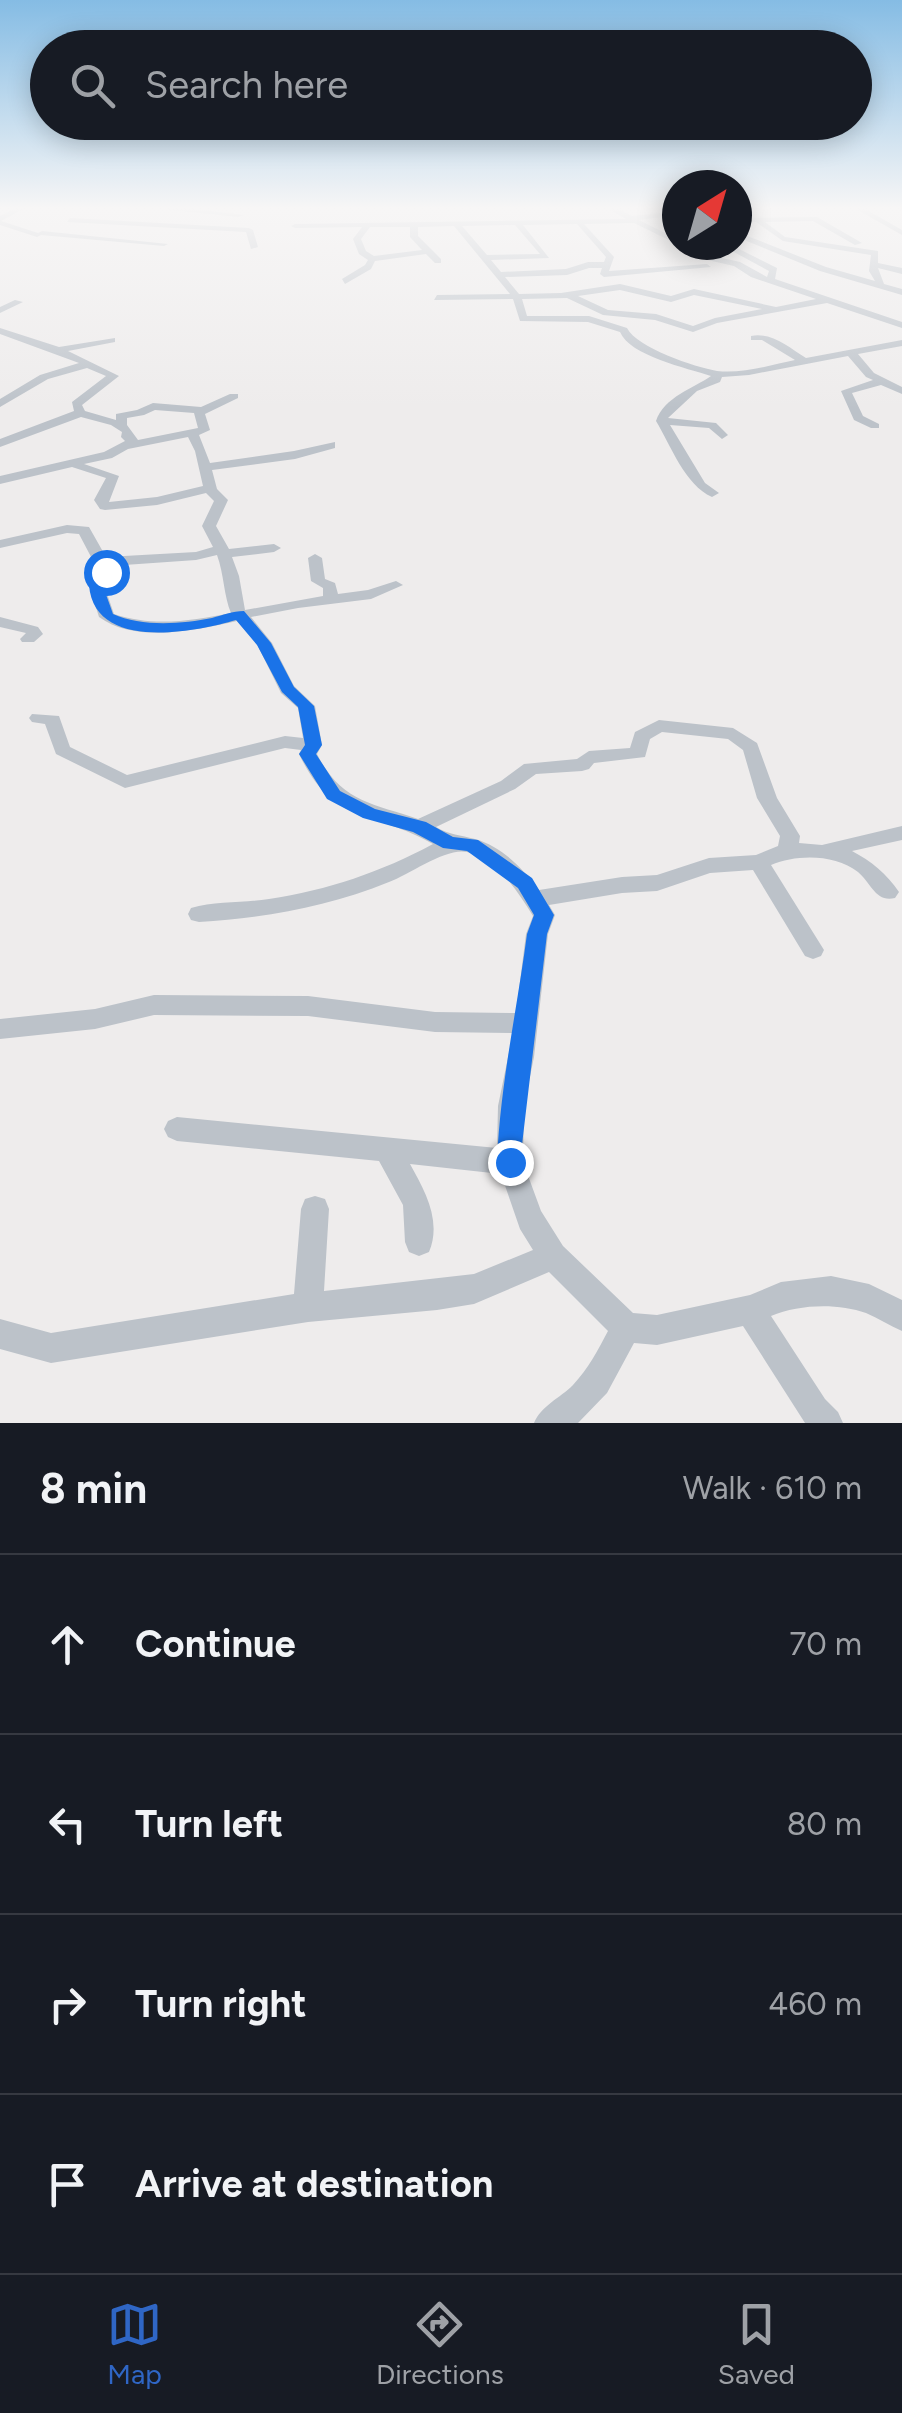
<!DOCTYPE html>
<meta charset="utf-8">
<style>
:root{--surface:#171b24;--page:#242831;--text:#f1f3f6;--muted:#9ea1a6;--line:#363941;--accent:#2f66c5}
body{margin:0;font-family:Figtree,sans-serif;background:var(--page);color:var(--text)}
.compass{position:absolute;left:662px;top:170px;width:90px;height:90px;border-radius:50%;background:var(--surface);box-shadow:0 5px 25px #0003;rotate:37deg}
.stop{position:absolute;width:30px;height:30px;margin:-22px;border:8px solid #1a73e8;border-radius:50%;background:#fff}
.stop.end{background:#1a73e8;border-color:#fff;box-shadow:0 2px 10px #0008}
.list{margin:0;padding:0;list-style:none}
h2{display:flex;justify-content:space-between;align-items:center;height:130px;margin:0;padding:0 40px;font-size:42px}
h2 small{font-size:32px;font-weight:400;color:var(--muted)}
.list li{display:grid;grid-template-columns:65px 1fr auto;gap:30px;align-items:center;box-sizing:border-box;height:180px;padding:0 40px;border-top:2px solid var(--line)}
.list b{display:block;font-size:38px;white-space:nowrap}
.list em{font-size:32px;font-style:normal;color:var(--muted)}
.icon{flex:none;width:55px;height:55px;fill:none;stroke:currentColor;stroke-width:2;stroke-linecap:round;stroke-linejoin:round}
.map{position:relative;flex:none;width:902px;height:1423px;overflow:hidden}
.search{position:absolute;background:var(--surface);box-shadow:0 5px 25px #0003;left:30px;right:30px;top:30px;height:110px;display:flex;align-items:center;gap:25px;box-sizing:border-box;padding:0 35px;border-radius:55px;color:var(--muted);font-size:38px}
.sheet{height:850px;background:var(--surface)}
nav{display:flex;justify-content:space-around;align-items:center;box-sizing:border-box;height:140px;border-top:2px solid var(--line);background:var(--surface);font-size:28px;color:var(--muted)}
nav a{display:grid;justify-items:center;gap:5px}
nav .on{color:var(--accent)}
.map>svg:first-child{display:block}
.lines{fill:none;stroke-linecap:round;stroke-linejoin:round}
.minor{fill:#bcc2c9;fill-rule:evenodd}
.route{fill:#1a73e8}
</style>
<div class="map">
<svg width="902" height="1423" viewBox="0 0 902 1423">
<rect width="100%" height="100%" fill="#eeecec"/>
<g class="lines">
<path class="minor" d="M14,209H23L1,221L38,233L42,231L168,244L164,246L41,235L37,237L0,225V216Z
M162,209H194L243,215L239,217Z
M609,209H618L632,216L677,211V215L639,220L677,239V244L634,223L584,224L614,257L609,271L707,264L711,267L604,277L600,274L602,268H589L567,275L505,277L519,294L561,293L620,284L671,296L694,289L776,307L816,299L751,277L734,266L694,257L691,250L677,245L697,246L700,253L740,262L767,277L769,271L721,245H731L777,268L775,279L902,322V328L827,303L717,323L693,332L655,320L603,315L567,298L522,299L527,316H589L627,328C637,348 695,367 717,371C742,374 771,365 795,360L762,340H751V336C772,332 788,347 806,358L902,340V346L858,354L874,373L902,387V394L881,385L852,393L863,416L879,424V428H871L854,420L841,391L873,380L866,377L848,356L749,375L722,377L720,382L697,391L668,418L716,423L728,435L722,439L709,428L670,425L705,483L719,493L712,497C685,485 671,446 656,421C664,397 694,388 711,376C687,368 630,356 620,332L588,322L520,321L513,299L434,300L437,295L510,294L454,226L418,227V236L441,259V263H435L426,254L375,261L371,269L345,284L342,279L365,265L368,260L359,254L353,239L362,227L295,228L291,226L295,224L626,219ZM577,224L606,257L604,262H588L566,269L501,272L491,260L549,258L523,225ZM462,226L515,225L540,254L487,255ZM370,227H410V237L422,250L374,256L366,251L361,239ZM620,290L671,302L694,295L762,309L715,318L693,326L656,314L608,310L578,296Z
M856,209H865L902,230V235Z
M817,217L862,243L855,245L813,221L765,222L785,237L878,251V263L902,268V274L878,268L884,284L902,289V295L820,271L737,237V232L826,267L875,281L869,271L871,255L783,241L756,222H737V218Z
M70,218L249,228L253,230L258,247L251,249L246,232L67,222Z
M15,300L23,302L0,313V307Z
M0,328L59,347L115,338V342L68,351L119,376L82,405L85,411L116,420V414L137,410L153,403L201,407L230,394H238V398L205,414L210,430L199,435L210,463L294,451L335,442V448L295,459L212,470L217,489L228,500L216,526L229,549L274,544L281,548L274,552L232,557L239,576L245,610L323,596V588L311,581L308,558L315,554L322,558L325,579L335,583L338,594L368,590L396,581L403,585L371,599L298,608L251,617L272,643L294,686L315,706L322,745L317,754C341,802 372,803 418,819L501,781L524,764L577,759L589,751L630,748L635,732L659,720L733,728L757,743L777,798L800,836L799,843L822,845L902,826V840L852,851C871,861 887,874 899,892L895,898C876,903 871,883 858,872C835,854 797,854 771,865L824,950L821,956L813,959L805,956L753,870L710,873L657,891L622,893L549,905L555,915L548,934L534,1057L524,1106L523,1162L541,1211L563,1246L633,1313L657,1315L750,1295L781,1282L831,1276L869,1284L902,1300V1331C890,1326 878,1318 866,1313C838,1303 799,1304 771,1316L825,1399L838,1412L843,1423H805L743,1326L657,1345L634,1343L607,1393L578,1423H534C541,1406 560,1398 573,1385C588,1369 598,1350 608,1331L549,1272L474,1304L437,1310L308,1322L51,1363L0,1349V1319L51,1333L294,1294L301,1209L305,1199L315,1196L325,1199L329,1209L324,1291L474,1274L533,1250L520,1229L501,1174L410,1164C425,1191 442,1221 429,1252L419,1256L409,1252L405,1242L403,1205L379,1161L177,1141L168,1137L164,1129L168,1121L177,1117L497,1148L498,1106L513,1033L435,1032L308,1016L154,1015L95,1029L0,1039V1019L95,1009L154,995L308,996L435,1012L516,1013L526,934L533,916C518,892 497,858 467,852C447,847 410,874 389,882C327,907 265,918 199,922L191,920L188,914L191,908C216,901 244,903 269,899C328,890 381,872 433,844C372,809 334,827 299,754L301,750L285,748L125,788L56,754L45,724L32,722L29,718L32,714L59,716L70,747L127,775L285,736L303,738L298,708L281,693L257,644L237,621C196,630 136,644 99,617L89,585L99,572L79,534L67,533L0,548V540L67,525L89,527L106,557L196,552L213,547L202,526L214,501L206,493L157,505L105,510L100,509L94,500L106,478L72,467L0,484V476L104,452L125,441L121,437L122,432L111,425L81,417L0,447V439L74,411L72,402L106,376L87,368L48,379L0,407V399L40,375L79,363L0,334ZM155,410L194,413L198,428L138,440L127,425V418L144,415ZM188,437L195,451L203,486L157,497L109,502L119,476L84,464L112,458L128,449ZM217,555C224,574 224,597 231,613C191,621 153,627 114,614L104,585L113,572L110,566L196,560ZM662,732L728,739L743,750L757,798L780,836L778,846L756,855L709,858L657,875L622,877L539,890C522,868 503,847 475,839C460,835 450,835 436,827L515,789L536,774L582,771L589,769L594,763L645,757L650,739Z
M0,617L38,627L43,634L34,642H22L20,639L26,633L0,627Z"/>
</g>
<linearGradient id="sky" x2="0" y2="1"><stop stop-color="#85bce4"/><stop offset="0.51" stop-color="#f7f6f6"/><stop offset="1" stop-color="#f7f6f6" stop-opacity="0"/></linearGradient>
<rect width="902" height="408" fill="url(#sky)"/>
<path class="route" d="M106,568L113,572L103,586L113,614C141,627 182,624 212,618C223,615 232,611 244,611L271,643L294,687L314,706L322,745L316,754L340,791L375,809L426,822L453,837L478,840L532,878L554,915L547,934L519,1170L510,1173L501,1170L497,1162C500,1085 517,1010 527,934L534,915L518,888L467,851L443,848L413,832L363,818L327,799L299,754L305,745L298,707L282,692L257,645L236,620C192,633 94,651 89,585Z"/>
</svg>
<svg class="compass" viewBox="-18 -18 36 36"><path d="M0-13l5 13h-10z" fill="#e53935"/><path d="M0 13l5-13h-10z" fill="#9ea1a6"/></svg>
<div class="stop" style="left:106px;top:572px"></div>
<div class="stop end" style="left:510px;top:1162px"></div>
<div class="search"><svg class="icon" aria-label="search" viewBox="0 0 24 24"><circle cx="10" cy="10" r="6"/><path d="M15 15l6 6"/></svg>Search here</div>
</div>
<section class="sheet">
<h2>8 min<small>Walk · 610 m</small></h2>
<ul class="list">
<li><svg class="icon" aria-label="ahead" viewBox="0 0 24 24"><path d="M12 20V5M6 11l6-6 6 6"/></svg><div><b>Continue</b></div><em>70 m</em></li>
<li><svg class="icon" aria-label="left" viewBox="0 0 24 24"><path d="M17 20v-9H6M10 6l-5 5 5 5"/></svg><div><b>Turn left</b></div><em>80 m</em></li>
<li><svg class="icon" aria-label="right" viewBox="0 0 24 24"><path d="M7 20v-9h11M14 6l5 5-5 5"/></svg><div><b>Turn right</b></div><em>460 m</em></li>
<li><svg class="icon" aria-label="arrive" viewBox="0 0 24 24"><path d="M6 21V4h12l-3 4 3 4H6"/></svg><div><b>Arrive at destination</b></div></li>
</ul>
</section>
<nav>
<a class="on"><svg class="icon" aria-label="map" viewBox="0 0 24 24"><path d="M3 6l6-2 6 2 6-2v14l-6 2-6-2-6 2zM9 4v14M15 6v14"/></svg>Map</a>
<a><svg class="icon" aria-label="directions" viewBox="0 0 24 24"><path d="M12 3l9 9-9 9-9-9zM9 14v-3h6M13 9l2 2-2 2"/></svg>Directions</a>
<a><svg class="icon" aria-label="saved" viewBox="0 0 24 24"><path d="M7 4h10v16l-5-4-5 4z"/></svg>Saved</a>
</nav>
